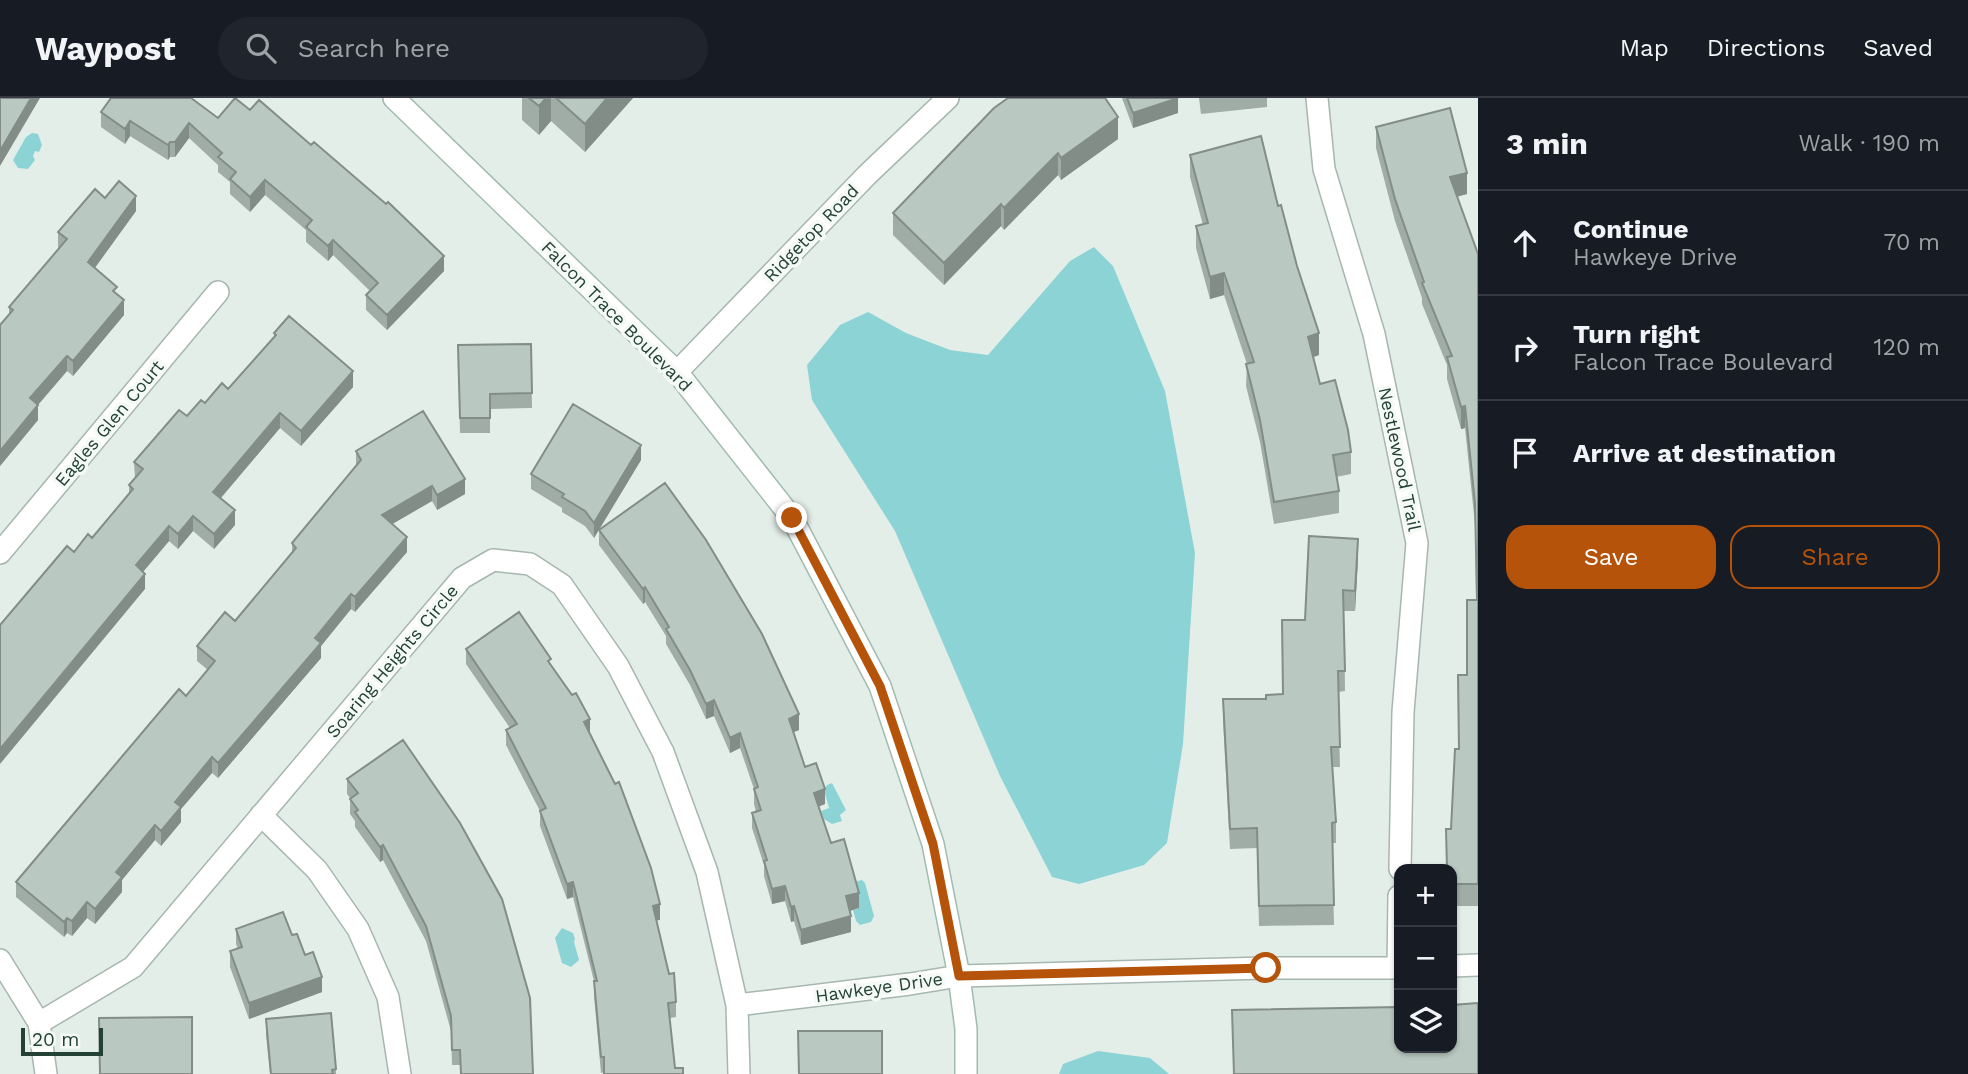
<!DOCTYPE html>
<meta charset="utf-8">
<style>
:root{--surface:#171b24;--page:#20242c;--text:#f1f3f6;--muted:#9ea1a6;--line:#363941;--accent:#b45309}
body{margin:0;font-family:"Work Sans",sans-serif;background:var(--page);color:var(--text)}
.controls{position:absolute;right:21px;bottom:21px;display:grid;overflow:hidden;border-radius:14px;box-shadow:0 2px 5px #0004}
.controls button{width:63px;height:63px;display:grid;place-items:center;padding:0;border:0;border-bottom:2px solid var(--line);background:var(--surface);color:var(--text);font:35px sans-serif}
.scale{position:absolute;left:21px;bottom:18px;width:82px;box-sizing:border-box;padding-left:7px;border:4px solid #234135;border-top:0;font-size:19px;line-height:24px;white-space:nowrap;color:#234135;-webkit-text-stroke:5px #f5faf7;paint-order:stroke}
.stop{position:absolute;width:21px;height:21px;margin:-16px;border:5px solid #b45309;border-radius:50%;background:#fff}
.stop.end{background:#b45309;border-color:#fff;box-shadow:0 2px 7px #0008}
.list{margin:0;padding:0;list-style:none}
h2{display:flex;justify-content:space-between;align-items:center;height:91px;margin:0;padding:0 28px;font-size:30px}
h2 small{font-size:23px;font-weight:400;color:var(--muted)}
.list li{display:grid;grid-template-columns:46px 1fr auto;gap:21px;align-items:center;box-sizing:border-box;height:105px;padding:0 28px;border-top:2px solid var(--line)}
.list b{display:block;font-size:26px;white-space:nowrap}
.list p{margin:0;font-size:23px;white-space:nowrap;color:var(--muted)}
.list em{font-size:23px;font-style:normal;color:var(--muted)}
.actions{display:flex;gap:14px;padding:21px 28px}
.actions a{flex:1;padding:16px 0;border:2px solid var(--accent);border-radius:21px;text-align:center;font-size:24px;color:var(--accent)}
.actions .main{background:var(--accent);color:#fff}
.icon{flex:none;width:38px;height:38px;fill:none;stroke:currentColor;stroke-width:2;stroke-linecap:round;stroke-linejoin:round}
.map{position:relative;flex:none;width:1478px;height:976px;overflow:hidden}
header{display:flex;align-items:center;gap:42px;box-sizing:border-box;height:98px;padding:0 35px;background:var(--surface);border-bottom:2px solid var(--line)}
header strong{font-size:33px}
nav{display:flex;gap:38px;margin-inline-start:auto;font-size:24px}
.search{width:490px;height:63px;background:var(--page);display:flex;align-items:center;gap:18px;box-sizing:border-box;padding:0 24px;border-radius:38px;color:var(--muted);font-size:26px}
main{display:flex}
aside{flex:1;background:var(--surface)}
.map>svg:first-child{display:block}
.water{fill:#8bd3d5}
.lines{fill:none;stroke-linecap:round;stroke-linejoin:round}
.street-casing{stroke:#a6b7af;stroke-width:24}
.secondary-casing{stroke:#a2bbaf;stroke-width:24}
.street{stroke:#fff;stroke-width:21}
.secondary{stroke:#fff;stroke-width:21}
.wall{fill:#9fada6}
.shaded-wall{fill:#828d87}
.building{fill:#b9c9c1;stroke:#828d87;stroke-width:2}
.route{stroke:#b45309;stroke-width:9}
.labels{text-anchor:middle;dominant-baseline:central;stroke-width:7;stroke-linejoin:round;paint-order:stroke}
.street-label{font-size:18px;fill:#234135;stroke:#f5faf7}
</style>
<header>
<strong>Waypost</strong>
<div class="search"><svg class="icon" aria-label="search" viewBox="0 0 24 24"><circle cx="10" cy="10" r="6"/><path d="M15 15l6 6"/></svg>Search here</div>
<nav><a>Map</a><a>Directions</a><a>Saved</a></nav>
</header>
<main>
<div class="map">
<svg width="1478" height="976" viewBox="0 0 1478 976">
<rect width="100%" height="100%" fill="#e4eee9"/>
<path class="water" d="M32,35L38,36L42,47L39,54L35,53L33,58L35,62L28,71L18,70L13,62L26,39Z
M1094,149L1113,168L1165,293L1195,455L1183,646L1167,745L1144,767L1079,786L1052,779L1000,678L895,433L812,302L807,267L840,227L868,214L906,235L950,252L988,257L1070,163Z
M832,685L846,712L840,717L842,723L832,726L824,721L821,713L829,710L824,692L827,687Z
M862,782L865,785L874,818L871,824L860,827L856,823L853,812L858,811L854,784Z
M562,830L573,835L575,841L574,844L579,862L571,869L562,865L555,840Z
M1098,953L1150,960L1169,976H1059L1063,966Z"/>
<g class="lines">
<defs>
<path id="street" d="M1317,0L1324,71L1374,236L1417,445L1403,614L1400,771
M677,274L867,77L948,0
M0,455L218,194
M261,717L317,772L358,831L388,899L400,976
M0,862L39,925L46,976
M1452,868L1478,867
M1398,870L1399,798
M737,907L910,886L959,878L1266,870H1399
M39,925L133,869L462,480L493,462L530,466L562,487L618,568L663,654L707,774L737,907L739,976"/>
<path id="secondary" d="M394,0L677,274L792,420L880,588L933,746L959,878L966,931V976"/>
</defs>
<use href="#street" class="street-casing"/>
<use href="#secondary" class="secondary-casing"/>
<use href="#street" class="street"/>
<use href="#secondary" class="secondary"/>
</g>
<path class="wall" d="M522,0H633L585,54L551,23L539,37L522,22Z
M1122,0H1178V15L1133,30Z
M1199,0H1267V9L1201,16Z
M994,10L1118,41L1061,82L1058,77L1004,132L1001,128L944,187L893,137V115Z
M101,14L218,20L444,173L387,232L366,212V197L370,193L333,157L328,163L306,144V132L265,97L250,114L230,96V84L218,74V67L189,40L175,59H170L168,62L130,38L125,46L101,29Z
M1376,29L1467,96L1457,99L1478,156V808H1452V771H1446V731H1451L1458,651L1476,502L1475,427L1465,330L1461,331L1447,281V267L1422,206V200L1395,123L1376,50Z
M1190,57L1278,108L1319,257L1313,259L1320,286L1351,354V376L1336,379L1339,393V415L1274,426L1260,344L1246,288L1247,266L1224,197L1210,201L1196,150V128L1203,127L1190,79Z
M105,100L136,113L95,170L117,196L124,217L73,278L67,273L38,307V322L0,368V227L9,216V209L59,150L58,149V134Z
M274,235L353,289L301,348L280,330L221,400L235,427L214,451L193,433L178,451L169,443L143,474L145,491L74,454L92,440L129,397V387L135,380L134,364L187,318L205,305L228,291L274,239Z
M531,246L532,310L490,311V335H460L458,247Z
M356,353L465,396L437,412L432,403L392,426L407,454L355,514L351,511L321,548V560L218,680L212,675L181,711V724L161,748L155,742L122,782V794L95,826L87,820L72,838L67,835L64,839L16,799V784L186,598L208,572L197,563V548L235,523L292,455V445L356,369Z
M641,362L594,440L585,428L562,414V410L531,391V376Z
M599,432L799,632L793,634L805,669L825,706L818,709L831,745L859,810L850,813L851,834L801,847L794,823L791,824L785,803L772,806L764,778V767L752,730V715L756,714L754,706V691L740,650L730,655L714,618L706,621L690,587L666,546V538L645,504L643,506L599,447Z
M1358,461L1355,513H1344L1345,593L1338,594L1340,669H1332L1336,724V745H1332L1334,827L1259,828L1257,750L1230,751L1223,622V601H1266L1283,596L1305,522Z
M466,551L551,568L590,636L660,822H656L676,904V919L670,920L604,974L601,975L594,898V883L573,799L567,801L540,728V713L506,647V632L510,630L466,566Z
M403,642L533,976H460V967H452L451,933L426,843L383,762L380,764L355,729V723L350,716V700L347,696V681Z
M236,831L292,837L305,857L322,894L249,921L230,869V853L238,851L236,846Z
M266,921L336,971V976H270L266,937Z"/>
<path class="shaded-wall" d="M31,0H40L0,68V53Z
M546,0H551V23L539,37V8Z
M607,0H633L585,54V26Z
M1178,0V15L1133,30V15Z
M1118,19V41L1061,82V60Z
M130,23V38L125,46V31Z
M189,25V40L175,59V44Z
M170,44V59L168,62V47Z
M1058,55V77L1004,132V110Z
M1467,75V96L1450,100V79Z
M265,82V97L250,114V99Z
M136,98V113L88,179V164Z
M1001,106V128L944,187V165Z
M333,142V157L328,163V148Z
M444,158V173L387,232V217Z
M1224,175V197L1210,201V179Z
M124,202V217L73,278V263Z
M1319,235V257L1308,261V239Z
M67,258V273L30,316V300Z
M353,273V289L301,348V333Z
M38,307V322L0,368V353Z
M1465,308V330L1461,331V309Z
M280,315V330L213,409V394Z
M641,347V362L594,440V425Z
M465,381V396L437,412V397Z
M432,388V403L382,432V417Z
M235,412V427L214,451V436Z
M193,418V433L178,451V436Z
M169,428V443L136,482V467Z
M407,439V454L355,514V499Z
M1358,441V461L1355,513V493Z
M145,476V491L0,666V651Z
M645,489V504L643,506V491Z
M351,496V511L321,548V560L218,680V665L315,540Z
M714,602V618L706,621V606Z
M799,616V632L789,636V621Z
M590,621V637L584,624Z
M740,635V650L730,655V640Z
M212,659V675L181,711V724L161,748V733L175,704Z
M825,691V706L814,710V695Z
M155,727V742L122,782V794L95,826V811L116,774Z
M383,747V762L380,764V749Z
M573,784V799L567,801V786Z
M785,788V803L772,806V791Z
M859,795V810L846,814V798Z
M87,804V820L72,838V823Z
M660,806V822L653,823V808Z
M794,808V823L791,824V809Z
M851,818V834L801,847V832Z
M67,820V835L64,839V824Z
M322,879V894L249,921V905Z"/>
<path class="building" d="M0,0H31L0,53Z
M111,0H191L218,20L235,0L250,12L259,2L311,47L314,44L386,106L388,104L444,158L387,217L366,197L378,185L333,142L328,148L306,129L312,122L265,82L250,99L230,81L236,74L218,59L222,55L189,25L175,44H170L168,47L130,23L125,31L101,14Z
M529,0H546L539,8Z
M556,0H607L585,26Z
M1008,0H1105L1118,19L1061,60L1058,55L1004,110L1001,106L944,165L893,115L994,10Z
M1127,0H1178L1133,15Z
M1450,10L1467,75L1450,79L1478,156V786H1452V771H1447L1446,731H1451L1455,651H1459L1458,577H1467V502H1477L1475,405L1465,308L1461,309L1447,259L1452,258L1422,185L1424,184L1395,101L1376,29Z
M1261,38L1278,108L1281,107L1297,168L1319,235L1308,239L1320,286L1335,282L1348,332L1351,354L1333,357L1339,393L1274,404L1260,322L1246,266L1254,264L1224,175L1210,179L1196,128L1208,125L1190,57Z
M119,83L136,98L88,164L117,189L113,193L124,202L73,263L67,258L30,300L38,307L0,353V227L13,212L9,209L67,141L58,134L95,91L105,100Z
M289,218L353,273L301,333L280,315L213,394L235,412L214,436L193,418L178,436L169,428L136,467L145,476L0,651V527L67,448L74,454L88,436L92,440L133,391L129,387L143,371L134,364L179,312L187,318L201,302L205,305L222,285L228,291L276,237L274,235Z
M531,246L532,295L490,296V320H460L458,247Z
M573,306L641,347L594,425L585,413L562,399L564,396L531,376Z
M423,313L465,381L437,397L432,388L382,417L407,439L355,499L351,496L315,540L321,545L218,665L212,659L175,704L181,709L161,733L155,727L116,774L122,779L95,811L87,804L72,823L67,820L64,824L16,784L179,591L186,598L215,563L197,548L225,514L235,523L296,450L292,445L361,362L356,353Z
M665,385L706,442L762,536L799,616L789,621L805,669L816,665L825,691L814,695L831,745L844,741L859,795L846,798L851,818L801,832L794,808L791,809L785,788L772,791L764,763L767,762L752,715L761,712L754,691L758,689L740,635L730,640L714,602L706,606L690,572L666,531L669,529L645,489L643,491L599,432Z
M1309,438L1358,441L1355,493L1343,492L1345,573H1338L1340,649H1331L1336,724L1332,725L1334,807L1259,808L1257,730L1230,731L1223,601H1266V597L1283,596L1282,522H1305Z
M519,514L551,561L548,563L572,597L576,595L590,621L584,624L615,686L619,684L651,770L660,806L653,808L669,876L674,875L676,904L668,905L675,970H683V976H604V959H601L594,883H597L573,784L567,786L540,713L546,710L506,632L517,626L466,551Z
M403,642L460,725L502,801L530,900L533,976H461L460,952H452L451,918L426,828L383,747L380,749L355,714L358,712L350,701L358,695L347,681Z
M283,814L292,837L297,836L305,857L313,854L322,879L249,905L230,853L242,849L236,831Z
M1478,905V976H1234L1232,912L1399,909V950H1452V907Z
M331,915L336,971L332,972L333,976H271L266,921Z
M192,919V976H100L99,920Z
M798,933H882V976H799Z"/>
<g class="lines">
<path class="route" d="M792,420L880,588L933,746L959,878L1266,870"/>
</g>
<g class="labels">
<g class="street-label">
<text transform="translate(811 135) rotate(-46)">Ridgetop Road</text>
<text transform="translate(617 218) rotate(45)">Falcon Trace Boulevard</text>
<text transform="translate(109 325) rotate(-50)">Eagles Glen Court</text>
<text transform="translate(1400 361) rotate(78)">Nestlewood Trail</text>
<text transform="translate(392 563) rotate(-50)">Soaring Heights Circle</text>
<text transform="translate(879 889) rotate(-8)">Hawkeye Drive</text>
</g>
</g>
</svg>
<div class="controls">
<button>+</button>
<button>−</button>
<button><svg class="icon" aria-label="layers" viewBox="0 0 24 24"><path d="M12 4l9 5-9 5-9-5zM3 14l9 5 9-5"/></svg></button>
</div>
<div class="scale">20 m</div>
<div class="stop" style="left:1266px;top:870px"></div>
<div class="stop end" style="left:792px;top:420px"></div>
</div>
<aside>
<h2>3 min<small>Walk · 190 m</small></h2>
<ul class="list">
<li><svg class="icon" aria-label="ahead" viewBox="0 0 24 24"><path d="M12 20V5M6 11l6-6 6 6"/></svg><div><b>Continue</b><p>Hawkeye Drive</p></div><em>70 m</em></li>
<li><svg class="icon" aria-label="right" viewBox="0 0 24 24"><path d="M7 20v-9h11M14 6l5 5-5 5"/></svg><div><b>Turn right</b><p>Falcon Trace Boulevard</p></div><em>120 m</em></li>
<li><svg class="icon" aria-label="arrive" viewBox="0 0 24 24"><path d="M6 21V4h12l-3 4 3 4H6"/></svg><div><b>Arrive at destination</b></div></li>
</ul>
<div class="actions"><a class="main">Save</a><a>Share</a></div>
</aside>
</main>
